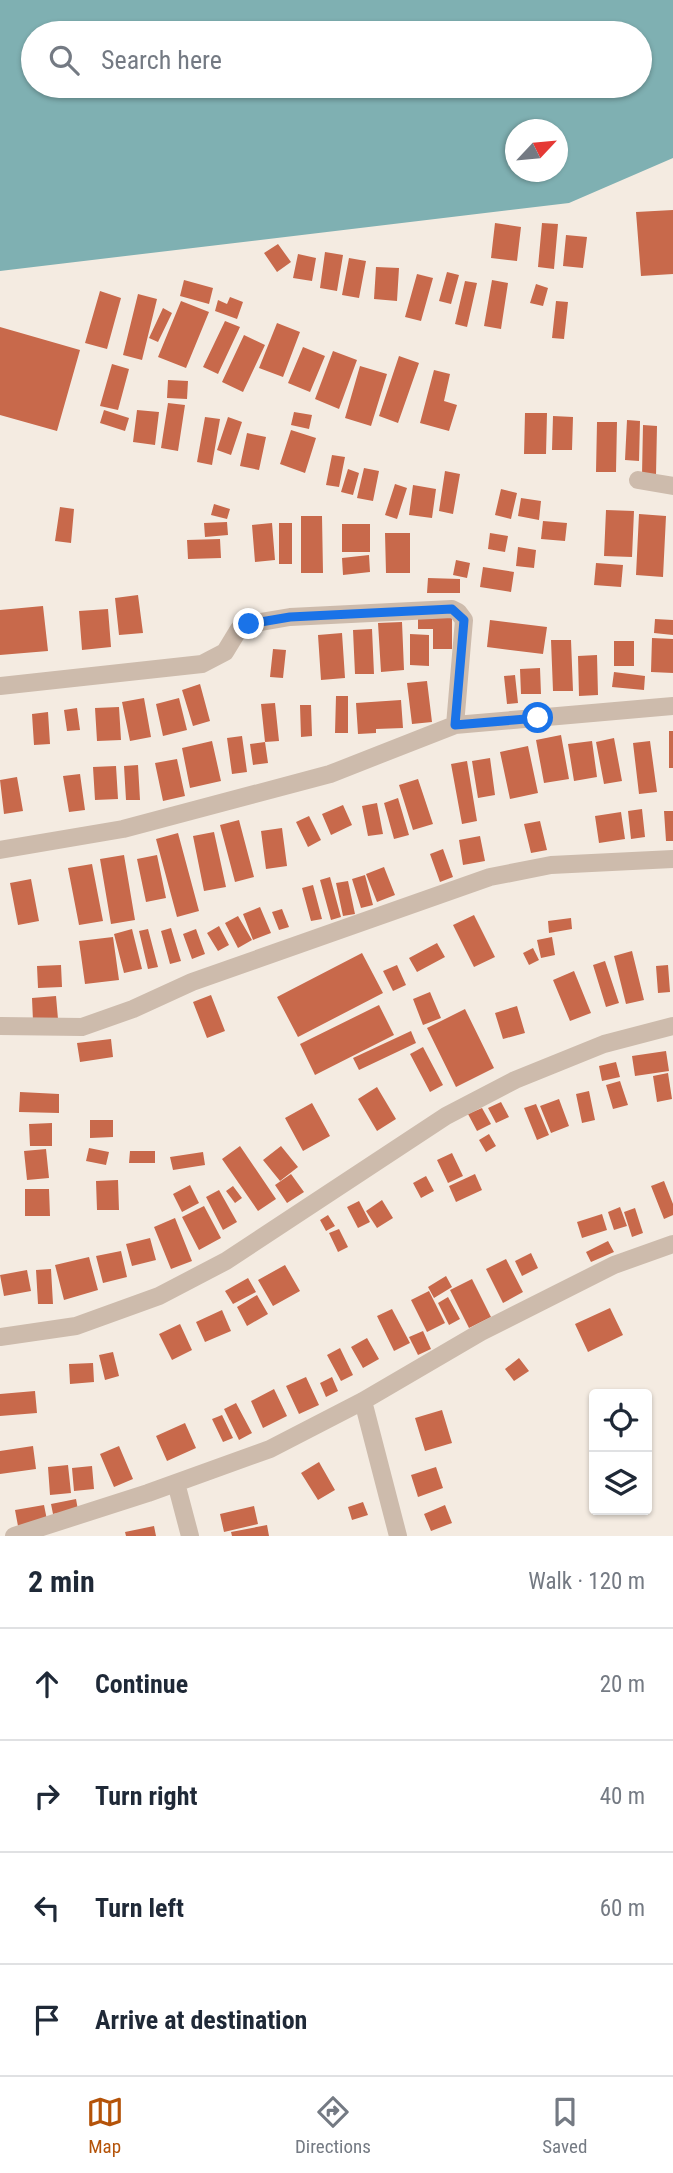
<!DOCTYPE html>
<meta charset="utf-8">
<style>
:root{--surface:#fff;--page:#f6f6f7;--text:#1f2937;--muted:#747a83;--line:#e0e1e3;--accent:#b45309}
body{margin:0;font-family:"Roboto Condensed",sans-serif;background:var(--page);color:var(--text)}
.controls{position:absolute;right:21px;bottom:21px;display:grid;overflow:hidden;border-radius:7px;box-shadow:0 2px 5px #0004}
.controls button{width:63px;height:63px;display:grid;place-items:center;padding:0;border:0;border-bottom:2px solid var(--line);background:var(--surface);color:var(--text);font:35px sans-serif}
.compass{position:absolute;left:505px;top:119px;width:63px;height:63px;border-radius:50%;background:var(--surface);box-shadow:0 2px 5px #0004;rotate:64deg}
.stop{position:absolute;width:21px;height:21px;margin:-16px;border:5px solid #1a73e8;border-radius:50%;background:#fff}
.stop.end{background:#1a73e8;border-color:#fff;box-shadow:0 2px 7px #0008}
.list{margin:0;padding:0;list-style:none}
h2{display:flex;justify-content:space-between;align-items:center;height:91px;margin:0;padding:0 28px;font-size:30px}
h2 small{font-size:23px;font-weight:400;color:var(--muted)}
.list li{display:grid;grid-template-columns:46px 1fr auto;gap:21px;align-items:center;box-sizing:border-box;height:112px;padding:0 28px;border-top:2px solid var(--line)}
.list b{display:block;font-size:26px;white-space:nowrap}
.list em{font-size:23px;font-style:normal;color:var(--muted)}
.icon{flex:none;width:38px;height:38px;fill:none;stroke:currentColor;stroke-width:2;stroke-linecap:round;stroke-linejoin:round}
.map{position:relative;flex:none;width:673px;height:1536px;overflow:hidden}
.search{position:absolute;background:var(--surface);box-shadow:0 2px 5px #0004;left:21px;right:21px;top:21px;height:77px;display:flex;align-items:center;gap:18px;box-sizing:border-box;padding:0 24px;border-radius:38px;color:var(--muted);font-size:26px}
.sheet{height:539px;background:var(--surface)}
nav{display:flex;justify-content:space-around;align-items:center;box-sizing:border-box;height:98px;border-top:2px solid var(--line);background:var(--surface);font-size:19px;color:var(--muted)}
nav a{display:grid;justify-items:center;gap:4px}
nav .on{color:var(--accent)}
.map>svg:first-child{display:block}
.water{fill:#7fb0b2;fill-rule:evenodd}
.building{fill:#c8694b}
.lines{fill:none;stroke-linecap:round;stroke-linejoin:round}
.street{stroke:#cdbbac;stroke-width:18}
.route{stroke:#1a73e8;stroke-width:9}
</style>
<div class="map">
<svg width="673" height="1536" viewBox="0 0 673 1536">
<rect width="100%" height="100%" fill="#f4ebe1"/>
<path class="water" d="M0,0H673V158L569,203L0,271ZM33,33H640V86H33ZM516,130H558V172H516Z"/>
<path class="building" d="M673,210V274L641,276L636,212Z
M495,223L521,227L517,261L491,258Z
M542,223L558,224L554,269L538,267Z
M566,235L587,237L583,268L563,266Z
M278,244L291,262L277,272L264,253Z
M325,252L343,255L337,291L320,288Z
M298,254L316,258L312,281L293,278Z
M349,258L366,261L359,298L342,295Z
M376,267L399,268L397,301L374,299Z
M447,272L459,275L451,304L439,301Z
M417,274L433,278L421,321L405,317Z
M184,280L213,288L209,304L180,296Z
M492,280L508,283L501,329L484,326Z
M465,281L477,283L467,327L455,324Z
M536,284L548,288L543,306L530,303Z
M100,291L121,298L107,349L85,343Z
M138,294L157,299L142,360L123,355Z
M230,297L243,302L237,319L215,311L218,300L227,304Z
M181,301L209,312L186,368L158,357Z
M556,301L568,302L564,339L552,338Z
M163,308L172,313L158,342L149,338Z
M225,321L240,327L218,374L203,367Z
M277,323L300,332L283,377L259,368Z
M0,327L80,350L57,431L0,415Z
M244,335L265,345L243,392L222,382Z
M303,347L325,356L310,392L288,383Z
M333,351L357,360L339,409L315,399Z
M399,356L419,363L398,423L379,416Z
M112,364L129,369L118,410L100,406Z
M360,366L387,374L371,426L345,418Z
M434,370L450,374L444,401L457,405L449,431L420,423Z
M168,380L188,381L187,399L167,398Z
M168,403L185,405L178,451L161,448Z
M104,410L129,418L125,431L100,423Z
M137,410L159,412L155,445L133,442Z
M294,412L312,415L309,429L291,425Z
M525,413H547L546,454H524Z
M553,416L573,417L572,450H552Z
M205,417L220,419L212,465L197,462Z
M228,417L242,422L231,455L217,450Z
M627,420L640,421L639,461L625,460Z
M597,422H617L616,472H596Z
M643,425L657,426L656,475H642Z
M291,430L316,438L305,473L280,464Z
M247,433L266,437L259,470L240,466Z
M332,455L345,457L339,487L326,485Z
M364,468L379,471L373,501L357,498Z
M348,469L359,473L353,495L341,492Z
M445,471L460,474L453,514L439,511Z
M395,484L407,488L397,519L385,515Z
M413,485L436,489L432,518L409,515Z
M501,489L517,493L511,519L495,515Z
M521,498L541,501L539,520L518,516Z
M214,504L230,509L227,519L211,515Z
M60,507L74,509L71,543L55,541Z
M606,510L634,511L632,557L604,556Z
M639,514L666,516L663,577L636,575Z
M301,516H322L323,573H301Z
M543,521L567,523L565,541L541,539Z
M227,522L228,535L205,537L204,523Z
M272,523L275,560L255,562L252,525Z
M279,523H292V564H279Z
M342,524H370V552H342Z
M385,533H410V573H386Z
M490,533L508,536L505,552L488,549Z
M220,539L221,558L188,559L187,540Z
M518,547L536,550L534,568L516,566Z
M369,555L370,572L343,575L342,558Z
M456,560L470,563L467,578L453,575Z
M596,563L623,565L621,587L594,585Z
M483,567L514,572L511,592L480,587Z
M428,578L460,579V593H427Z
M138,595L143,633L119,635L115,598Z
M43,606L48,651L0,655V610Z
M108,609L111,647L82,650L79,611Z
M418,617L452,618V649H433V629H418Z
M655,619L673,620V635L654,633Z
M490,620L547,627L543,654L487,647Z
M402,622L404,670L381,672L378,623Z
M372,629L374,674H355L353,630Z
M342,633L345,678L321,680L318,635Z
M410,634L429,635V666L410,665Z
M652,638L673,639V673L651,672Z
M551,640H571L573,691H553Z
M614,641H634V666H614Z
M273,649L286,650L283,678L270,677Z
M597,655L598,695L579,696L578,656Z
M540,668L541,694H521L520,669Z
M614,672L645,676L644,690L612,687Z
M515,675L518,703L507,704L504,676Z
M427,681L432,722L412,724L407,683Z
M200,684L210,721L193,726L182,690Z
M336,696H348V733H335Z
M144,698L151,737L130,741L122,702Z
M179,698L187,730L163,736L156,704Z
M401,700L403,728L376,729V733L358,734L356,703Z
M275,703L279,741L265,742L261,704Z
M300,705H311L312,736L301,737Z
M119,707L121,740L97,741L95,708Z
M77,708L80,730L67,731L64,710Z
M48,712L50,744L34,745L32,714Z
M669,731H673V768H669Z
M561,735L569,779L544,783L536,740Z
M242,736L247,772L232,774L227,738Z
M614,738L622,781L604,784L596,742Z
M212,741L221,781L190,788L182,748Z
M592,741L597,777L574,781L568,744Z
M650,741L657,792L639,794L633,743Z
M265,742L268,763L253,765L250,744Z
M528,746L538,793L510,799L500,752Z
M490,758L495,795L478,798L472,761Z
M177,759L185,796L163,801L155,763Z
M467,761L477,821L462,824L451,764Z
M138,765L140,800H126L124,766Z
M116,766L118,799L95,800L93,767Z
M80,774L85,810L69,812L63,776Z
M17,777L23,811L4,814L0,780Z
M418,779L433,824L413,830L399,785Z
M398,798L409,835L394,839L384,803Z
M377,803L383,834L368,836L362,806Z
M343,805L352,825L331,835L322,814Z
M642,809L645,837L631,839L628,811Z
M664,811H673V841H666Z
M621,812L625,839L599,843L595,816Z
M309,816L321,840L308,847L296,822Z
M239,820L254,877L235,882L220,825Z
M540,821L547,850L531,853L524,824Z
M282,828L287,866L266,869L261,831Z
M214,832L226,887L204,891L193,836Z
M178,833L199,911L177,917L156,839Z
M480,836L485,861L463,865L459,840Z
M443,849L453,877L440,882L430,854Z
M124,855L135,920L111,924L100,859Z
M157,855L166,898L146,902L137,859Z
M92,864L103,921L79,925L68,868Z
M384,867L395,895L377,902L366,874Z
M365,875L373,905L361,908L352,879Z
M330,877L341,917L331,920L320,880Z
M31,879L39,921L18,925L10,883Z
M348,881L355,914L343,916L336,883Z
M313,885L322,919L311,921L302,888Z
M260,907L271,933L253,940L243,914Z
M282,909L289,927L279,930L272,912Z
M474,915L495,957L474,967L453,925Z
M238,916L252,940L238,948L225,923Z
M571,918L572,929L549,933L548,921Z
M219,926L229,945L218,951L207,933Z
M171,928L181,961L170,964L161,931Z
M132,929L142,969L124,973L114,934Z
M148,929L158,967L148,969L139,931Z
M196,929L205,954L192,959L183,934Z
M113,937L119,980L85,984L79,941Z
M552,937L555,955L541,958L537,940Z
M437,943L445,957L417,972L409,958Z
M533,948L539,960L529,965L523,953Z
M632,951L644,1000L626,1004L614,956Z
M362,953L383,993L298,1037L277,997Z
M605,961L619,1003L606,1007L593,965Z
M61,965L62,987L38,988L37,966Z
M397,965L406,985L393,991L383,971Z
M668,965L670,992L658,993L656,966Z
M574,971L591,1013L570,1021L553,980Z
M430,992L441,1018L423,1025L413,999Z
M211,995L225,1031L207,1038L193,1002Z
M56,996L58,1019L33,1021L32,998Z
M379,1005L394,1035L315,1075L300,1044Z
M517,1006L525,1033L503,1039L495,1013Z
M465,1009L494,1068L456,1087L427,1028Z
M411,1031L416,1043L359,1070L353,1058Z
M111,1039L113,1057L80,1062L77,1043Z
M423,1047L443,1085L430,1092L410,1054Z
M666,1051L669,1071L635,1076L632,1056Z
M616,1062L620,1077L602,1081L599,1066Z
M668,1073L672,1099L657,1102L653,1076Z
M620,1081L628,1105L613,1109L606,1085Z
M377,1087L396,1119L377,1131L358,1099Z
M589,1091L595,1120L582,1123L576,1094Z
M20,1092L59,1094V1113L19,1112Z
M559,1099L569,1126L551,1133L540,1106Z
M501,1102L509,1117L496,1123L488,1108Z
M312,1103L330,1136L303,1151L285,1118Z
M536,1104L549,1135L537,1140L524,1108Z
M482,1108L491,1124L477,1131L468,1114Z
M90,1120H113V1137L90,1138Z
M52,1123V1146H30L29,1124Z
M489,1134L496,1146L486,1152L479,1140Z
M240,1146L276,1199L258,1211L222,1159Z
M281,1146L298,1167L280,1181L263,1160Z
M89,1148L109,1152L106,1165L86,1161Z
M46,1149L49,1178L27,1180L24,1151Z
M130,1151H155V1163H129Z
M203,1152L205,1165L173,1170L170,1157Z
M452,1153L463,1176L448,1183L437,1160Z
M291,1174L304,1192L287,1203L275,1185Z
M475,1174L482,1190L456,1202L449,1186Z
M426,1176L434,1191L421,1198L413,1183Z
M118,1180L119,1210H97L96,1181Z
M664,1181L673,1204V1215L664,1219L651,1186Z
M190,1185L199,1203L182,1212L173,1194Z
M233,1186L242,1198L235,1203L226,1191Z
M25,1189H49L50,1216H25Z
M219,1190L237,1222L223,1230L206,1197Z
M382,1200L393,1218L377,1228L366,1211Z
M359,1201L370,1222L358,1228L347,1207Z
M204,1206L221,1238L199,1250L182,1217Z
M620,1207L627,1226L614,1230L608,1212Z
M635,1208L643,1233L632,1237L624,1212Z
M602,1214L607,1230L582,1238L577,1222Z
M328,1215L335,1226L326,1231L320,1220Z
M175,1218L192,1261L171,1269L154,1227Z
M339,1229L348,1247L338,1252L329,1233Z
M150,1238L156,1260L132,1266L126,1244Z
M608,1241L614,1252L591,1262L586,1252Z
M121,1251L127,1277L103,1283L96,1256Z
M531,1253L538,1268L522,1276L515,1261Z
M89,1257L98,1290L64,1300L55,1265Z
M506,1259L523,1292L503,1303L486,1269Z
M285,1265L300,1291L273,1306L258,1280Z
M51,1269L53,1304H38L36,1270Z
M27,1270L31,1291L4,1296L0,1275Z
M446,1276L452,1287L434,1298L428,1287Z
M248,1278L256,1292L233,1304L225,1291Z
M472,1279L491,1317L469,1328L450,1290Z
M429,1291L445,1323L427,1332L411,1300Z
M257,1295L268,1314L247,1326L237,1307Z
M448,1297L460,1319L449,1325L438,1303Z
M610,1308L623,1335L588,1352L575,1324Z
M392,1309L410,1343L394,1351L377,1316Z
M222,1310L231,1331L205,1342L196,1322Z
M180,1324L192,1350L172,1360L159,1334Z
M423,1331L431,1349L418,1355L409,1337Z
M367,1338L379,1359L363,1368L351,1347Z
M340,1348L353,1375L341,1381L327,1355Z
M113,1352L119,1376L105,1380L99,1355Z
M519,1358L529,1371L514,1381L505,1369Z
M93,1363L94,1382L70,1384L69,1364Z
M306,1377L319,1405L299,1414L286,1386Z
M332,1377L338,1391L326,1397L320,1383Z
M274,1389L287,1416L263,1428L251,1401Z
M35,1391L37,1413L0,1416V1394Z
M236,1403L252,1433L239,1440L224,1409Z
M442,1410L452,1443L425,1451L415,1418Z
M222,1415L233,1438L223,1442L212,1419Z
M185,1423L196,1448L167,1461L156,1436Z
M33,1446L36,1469L0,1474V1451Z
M119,1446L133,1479L114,1487L100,1454Z
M319,1462L335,1490L318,1500L301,1473Z
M68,1465L71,1493L50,1495L48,1467Z
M92,1466L94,1489L74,1491L72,1468Z
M436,1467L443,1488L418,1497L411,1475Z
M76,1499L78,1510L53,1514L51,1504Z
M363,1502L368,1515L352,1520L348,1507Z
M44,1505L47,1520L18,1526L15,1510Z
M445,1505L452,1523L431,1531L424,1514Z
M254,1506L258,1524L224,1532L220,1514Z
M267,1525L269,1536H232L231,1532Z
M154,1526L156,1536H126L125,1532Z"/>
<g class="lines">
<path class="street" d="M638,480L673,486
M0,686L202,664L225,652L239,629L249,624L290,617L452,609L458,612L464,620L455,725
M0,850L123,829L330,774L455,725L673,706
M0,1026L82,1027L133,1009L192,982L490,877L551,865L673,859
M0,1337L76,1326L159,1296L226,1261L446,1116L515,1080L604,1044L673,1026
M363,1401L398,1536
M176,1483L190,1536
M14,1536L148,1493L270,1449L363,1401L481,1332L614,1265L673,1244"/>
</g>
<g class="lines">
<path class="route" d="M249,624L290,617L452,609L464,620L455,725L538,718"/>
</g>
</svg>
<div class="controls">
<button><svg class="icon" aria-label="locate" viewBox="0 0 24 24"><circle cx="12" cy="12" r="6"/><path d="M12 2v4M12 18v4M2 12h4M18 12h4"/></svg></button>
<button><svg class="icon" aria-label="layers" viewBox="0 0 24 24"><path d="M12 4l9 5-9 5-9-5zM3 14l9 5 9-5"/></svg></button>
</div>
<svg class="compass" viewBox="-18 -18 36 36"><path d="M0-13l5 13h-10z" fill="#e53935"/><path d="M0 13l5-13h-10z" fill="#747a83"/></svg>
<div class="stop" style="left:538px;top:718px"></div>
<div class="stop end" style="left:249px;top:624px"></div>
<div class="search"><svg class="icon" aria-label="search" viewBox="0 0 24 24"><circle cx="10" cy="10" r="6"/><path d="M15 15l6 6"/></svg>Search here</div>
</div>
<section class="sheet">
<h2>2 min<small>Walk · 120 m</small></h2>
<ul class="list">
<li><svg class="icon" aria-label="ahead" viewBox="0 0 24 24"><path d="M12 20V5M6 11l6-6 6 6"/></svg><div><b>Continue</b></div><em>20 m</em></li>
<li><svg class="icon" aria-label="right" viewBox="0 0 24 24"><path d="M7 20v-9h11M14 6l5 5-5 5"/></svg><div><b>Turn right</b></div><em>40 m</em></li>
<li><svg class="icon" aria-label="left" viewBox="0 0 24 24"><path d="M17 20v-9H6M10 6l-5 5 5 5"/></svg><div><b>Turn left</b></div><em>60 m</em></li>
<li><svg class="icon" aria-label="arrive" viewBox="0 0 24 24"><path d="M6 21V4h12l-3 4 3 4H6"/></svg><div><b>Arrive at destination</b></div></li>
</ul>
</section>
<nav>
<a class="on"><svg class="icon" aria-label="map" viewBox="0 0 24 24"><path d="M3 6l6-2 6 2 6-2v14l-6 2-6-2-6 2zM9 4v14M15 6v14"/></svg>Map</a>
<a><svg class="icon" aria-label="directions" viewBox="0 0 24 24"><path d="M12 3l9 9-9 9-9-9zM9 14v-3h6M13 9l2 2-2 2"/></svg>Directions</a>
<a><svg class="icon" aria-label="saved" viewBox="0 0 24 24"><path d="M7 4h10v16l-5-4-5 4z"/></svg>Saved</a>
</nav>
